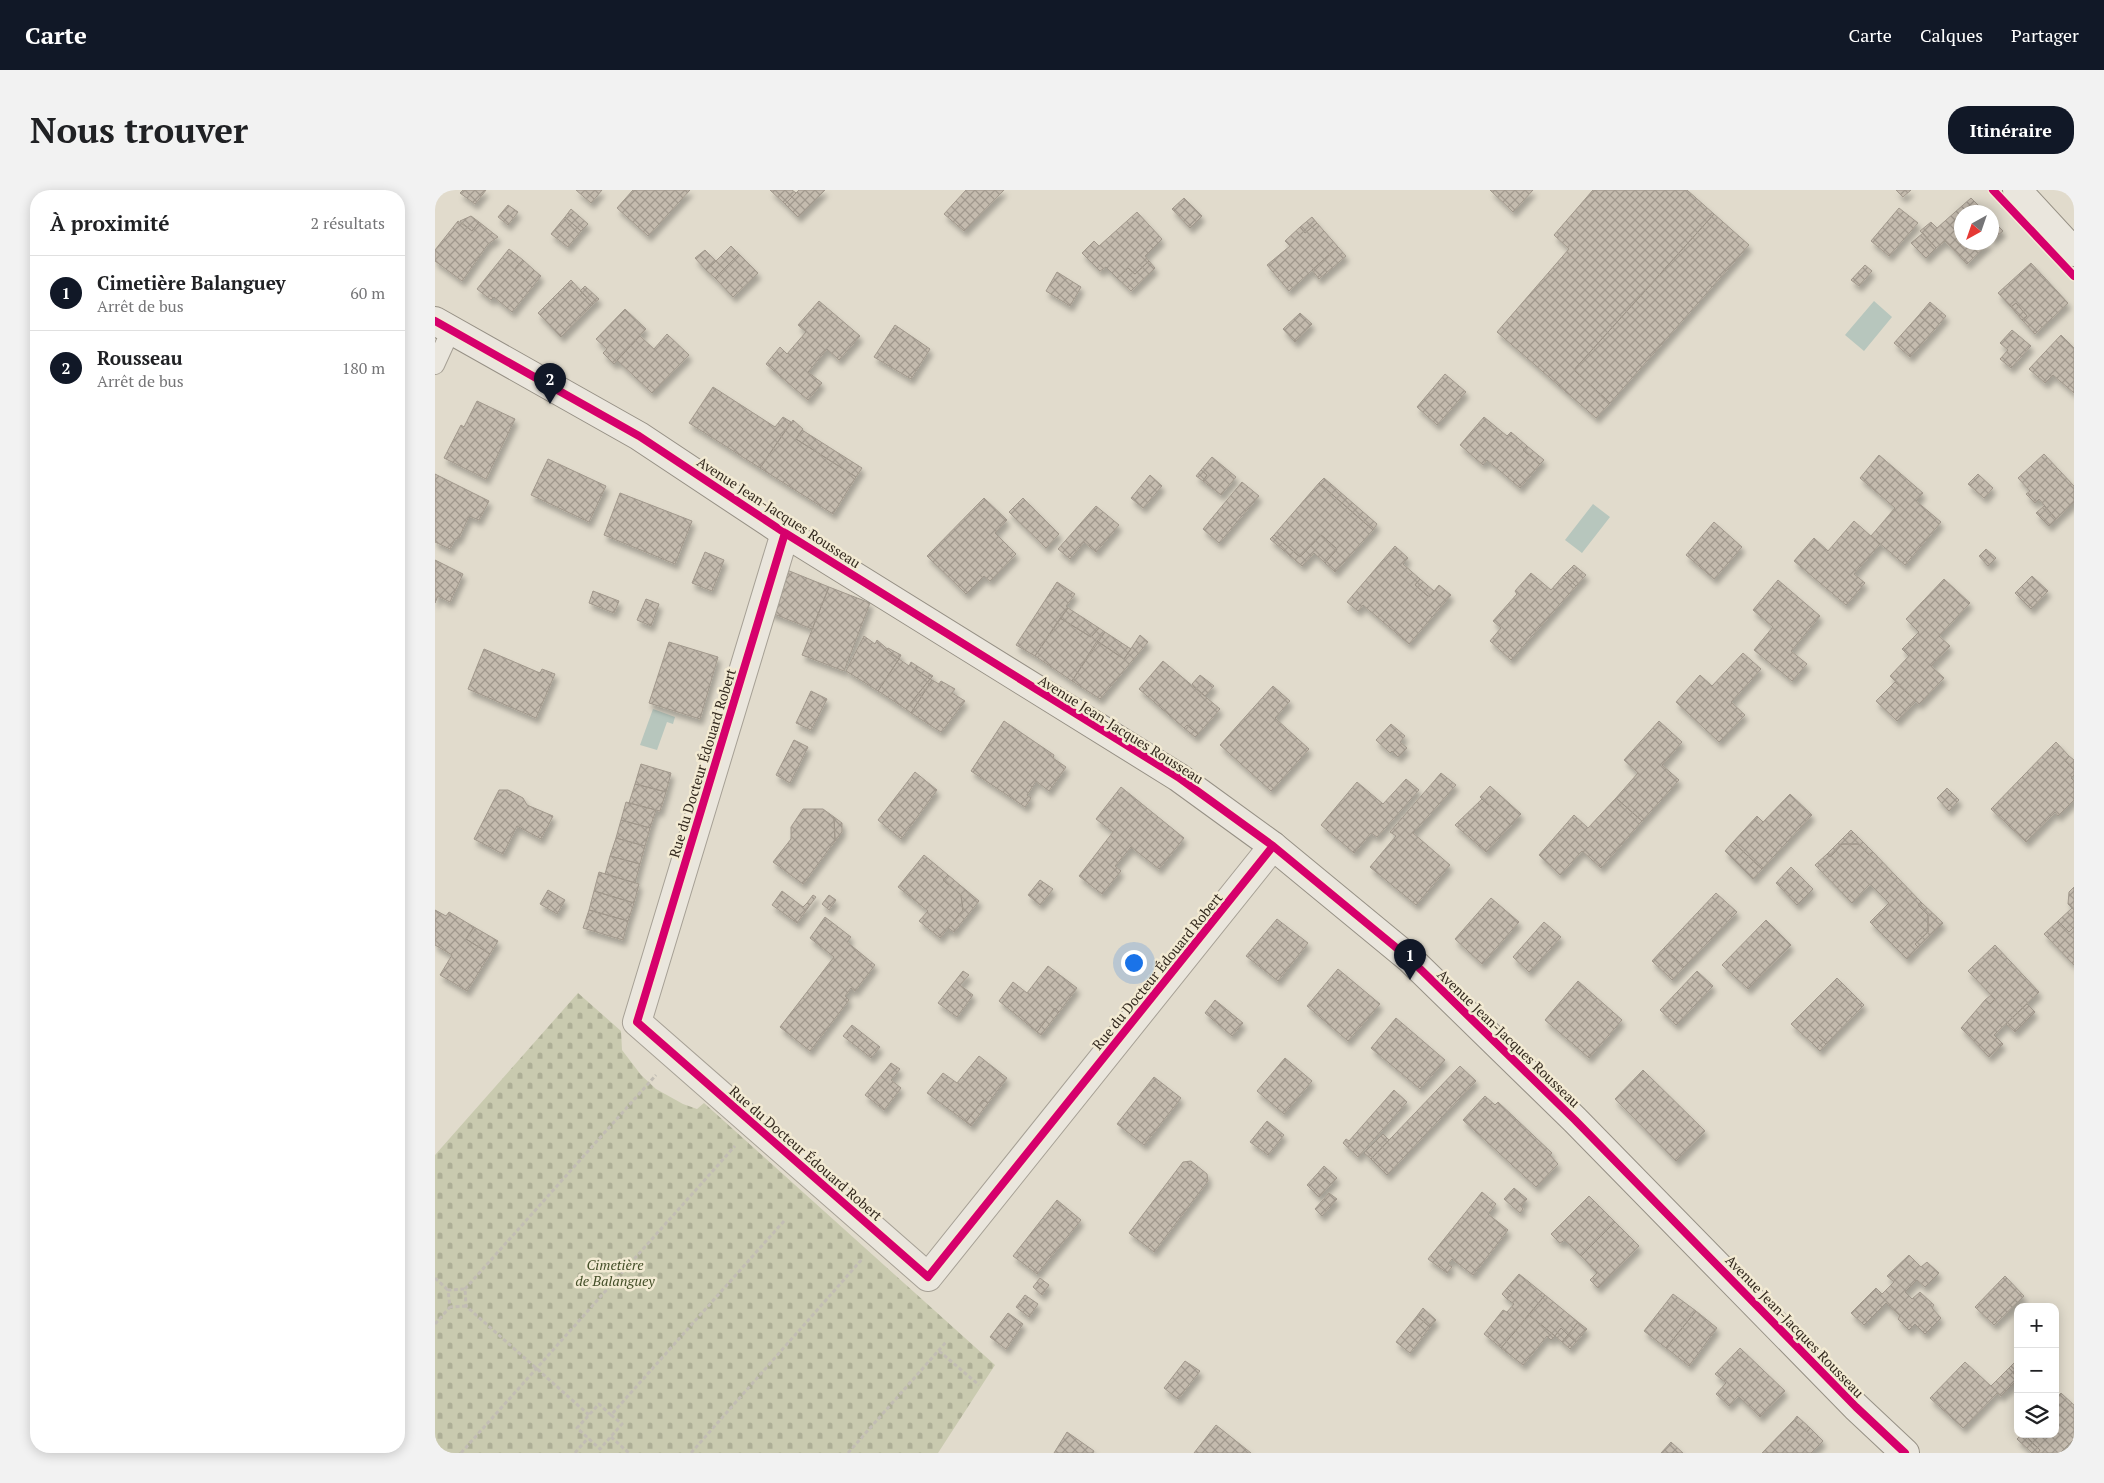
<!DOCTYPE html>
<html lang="fr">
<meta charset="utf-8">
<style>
:root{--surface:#fff;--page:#f2f2f2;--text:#202124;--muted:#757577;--line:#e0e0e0;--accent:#111827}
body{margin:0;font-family:"PT Serif",serif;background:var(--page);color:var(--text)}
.controls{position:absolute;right:15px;bottom:15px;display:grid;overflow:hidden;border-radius:10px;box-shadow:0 2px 12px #0003}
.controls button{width:45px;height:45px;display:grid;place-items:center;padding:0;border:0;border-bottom:1px solid var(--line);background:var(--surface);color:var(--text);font:25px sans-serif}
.compass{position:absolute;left:1519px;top:15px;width:45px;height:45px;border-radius:50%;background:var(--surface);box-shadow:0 2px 12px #0003;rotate:220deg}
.you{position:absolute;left:698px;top:772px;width:18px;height:18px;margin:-12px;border:4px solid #fff;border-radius:50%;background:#1a73e8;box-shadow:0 0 0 8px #1a73e833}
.badge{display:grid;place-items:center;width:32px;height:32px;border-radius:50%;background:var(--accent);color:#fff;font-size:16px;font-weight:700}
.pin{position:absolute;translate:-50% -41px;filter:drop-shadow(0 1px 2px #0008)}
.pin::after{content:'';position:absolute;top:26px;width:18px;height:15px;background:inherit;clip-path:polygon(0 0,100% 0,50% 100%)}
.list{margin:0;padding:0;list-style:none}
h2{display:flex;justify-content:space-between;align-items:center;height:65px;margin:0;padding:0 20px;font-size:21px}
h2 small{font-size:16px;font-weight:400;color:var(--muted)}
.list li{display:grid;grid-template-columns:32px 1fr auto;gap:15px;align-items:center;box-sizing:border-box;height:75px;padding:0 20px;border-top:1px solid var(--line)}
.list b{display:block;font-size:19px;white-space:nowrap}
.list p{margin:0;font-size:16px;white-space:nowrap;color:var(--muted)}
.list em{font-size:16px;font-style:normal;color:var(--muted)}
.icon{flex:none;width:28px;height:28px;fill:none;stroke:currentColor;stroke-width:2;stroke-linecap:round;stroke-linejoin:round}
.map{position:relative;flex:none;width:1639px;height:1263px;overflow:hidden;border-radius:20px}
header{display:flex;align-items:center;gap:30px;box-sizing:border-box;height:70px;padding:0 25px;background:var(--accent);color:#fff}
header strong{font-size:24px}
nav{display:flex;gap:28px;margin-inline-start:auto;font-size:18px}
.intro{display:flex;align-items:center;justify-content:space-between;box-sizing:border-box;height:120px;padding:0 30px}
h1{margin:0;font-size:35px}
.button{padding:12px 22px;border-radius:20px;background:var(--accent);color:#fff;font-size:18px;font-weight:700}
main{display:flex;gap:30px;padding:0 30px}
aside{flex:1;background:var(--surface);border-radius:20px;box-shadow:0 2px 12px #0003}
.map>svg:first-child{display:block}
.cemetery{fill:url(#cemetery-stones)}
.water{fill:#b7c6bd}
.building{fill:url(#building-cross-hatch);stroke:#a1988c;filter:url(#shadow)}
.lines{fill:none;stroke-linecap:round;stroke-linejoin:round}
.lane-casing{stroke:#a6a095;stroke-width:20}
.street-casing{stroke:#a6a095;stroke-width:30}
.secondary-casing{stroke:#969085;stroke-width:30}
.path{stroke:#c2bdb4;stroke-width:3;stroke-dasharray:4 2.5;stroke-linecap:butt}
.lane{stroke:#eae6dd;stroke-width:18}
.street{stroke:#eae6dd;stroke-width:28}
.secondary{stroke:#eae6dd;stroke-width:28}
.cycleway-casing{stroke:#f2ead3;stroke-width:11}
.cycleway{stroke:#d6006c;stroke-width:8}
.labels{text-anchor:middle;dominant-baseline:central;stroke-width:5;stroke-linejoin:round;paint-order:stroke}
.street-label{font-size:14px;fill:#342a1f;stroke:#f2ead3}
.park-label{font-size:14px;font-style:italic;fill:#434e27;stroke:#f2ead3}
</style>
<header>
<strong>Carte</strong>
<nav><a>Carte</a><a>Calques</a><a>Partager</a></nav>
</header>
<div class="intro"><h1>Nous trouver</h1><a class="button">Itinéraire</a></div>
<main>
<aside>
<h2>À proximité<small>2 résultats</small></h2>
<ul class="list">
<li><span class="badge">1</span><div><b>Cimetière Balanguey</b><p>Arrêt de bus</p></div><em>60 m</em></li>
<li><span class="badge">2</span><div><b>Rousseau</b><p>Arrêt de bus</p></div><em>180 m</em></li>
</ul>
</aside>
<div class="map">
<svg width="1639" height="1263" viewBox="0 0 1639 1263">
<defs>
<pattern id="cemetery-stones" width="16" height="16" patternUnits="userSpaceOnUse" patternTransform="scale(1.25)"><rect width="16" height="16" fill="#c9caaf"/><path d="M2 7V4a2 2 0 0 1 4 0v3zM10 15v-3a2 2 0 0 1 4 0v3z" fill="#adae96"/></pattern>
<pattern id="building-cross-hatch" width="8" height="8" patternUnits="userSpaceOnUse" patternTransform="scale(1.25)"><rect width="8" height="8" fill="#c4bbae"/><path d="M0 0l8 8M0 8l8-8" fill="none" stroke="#a0988d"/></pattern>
<filter id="shadow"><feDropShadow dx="3" dy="5.5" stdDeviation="2.5" flood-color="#0004"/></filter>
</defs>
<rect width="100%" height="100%" fill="#e1dbcc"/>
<path class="cemetery" d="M143,803L186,841L187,860L206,885L221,899L248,914L262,919L269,913L560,1175L503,1263H0V965Z"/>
<path class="water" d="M1439,111L1457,127L1429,161L1410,145Z
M1158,314L1175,327L1147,363L1130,350Z
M218,519L240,527L238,534L232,532L222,560L205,555Z"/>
<path class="building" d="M28,0H51L40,14L25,3Z
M141,0H167L156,13Z
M198,0H255L213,46L182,18Z
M335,0H357L361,3L350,14Z
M364,0H390L363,27L350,14Z
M531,0H569L529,41L509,24Z
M1055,0H1098L1078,22Z
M1158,0H1252L1279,24L1139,180L1175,213L1161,228L1062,142L1134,59L1119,45Z
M1461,0H1476L1468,7Z
M749,8L767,26L755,38L737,19Z
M1536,8L1550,22H1526V52H1555L1532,74L1510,51L1501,58L1485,41L1496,32L1502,38Z
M73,15L83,22L73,35L63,27Z
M1464,18L1483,33L1454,66L1436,51Z
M136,19L153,34L146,41L130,27Z
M702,22L727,49L710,66L714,71L700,84L693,78L682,88L671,77L665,81L647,63L659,51L664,56Z
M1279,24L1314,55L1175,213L1139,180Z
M36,26L44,32L37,41L25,31Z
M130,27L146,41L133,57L116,44Z
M877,27L882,33L870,43L865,37Z
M1556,29L1568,41L1556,51Z
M23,31L37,41L44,32L63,47L53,54L27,91L0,71V60Z
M882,33L903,57L854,101L832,75L855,56L850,51L865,37L870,43Z
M1488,43L1501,58L1491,68L1476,53Z
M296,56L304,64L289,79L281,71Z
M903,57L911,66L884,89L877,80Z
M74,59L88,70L79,80L91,90L99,80L106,86L77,122L59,107L56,110L42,99Z
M270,60L281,71L271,80L260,68Z
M304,64L323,83L298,107L280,88Z
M88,70L99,80L91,90L79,80Z
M281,71L289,79L280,88L271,80Z
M714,71L720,78L696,101L682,88L693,78L700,84Z
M1596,73L1633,113L1600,144L1587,130L1592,126L1581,113L1576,117L1563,103Z
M1430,75L1437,81L1424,96L1416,90Z
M622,82L646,97L635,116L611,101Z
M136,90L158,114L126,147L103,123Z
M150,96L164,109L158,114L145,101Z
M384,111L425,146L404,170L392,159L373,182L387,193L373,210L331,174L345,157L352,164L371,142L363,135Z
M1495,112L1511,126L1500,139L1484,125Z
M1581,113L1592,126L1587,130L1576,117Z
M190,119L211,139L179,174L168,163L172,159L161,149Z
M865,123L877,134L860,152L848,139Z
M1484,125L1500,139L1475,167L1459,153Z
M460,135L495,159L476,189L439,167Z
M1577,140L1596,156L1576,178L1565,169L1573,160L1565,153Z
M232,144L254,165L217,203L182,170L205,146L219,159Z
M1626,145L1639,158V203L1618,185L1610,193L1594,179Z
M1010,184L1031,202L1002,235L982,217Z
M278,197L340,237L348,227L356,232L325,278L254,233Z
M42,211L80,229L51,289L9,268L26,235L29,237Z
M1049,227L1072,246L1076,242L1092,256L1088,260L1105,274L1085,298L1052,270L1048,275L1025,255Z
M358,230L368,239L361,249L421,287L398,324L325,278Z
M367,240L427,278L421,287L361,249Z
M1092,256L1109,270L1105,274L1088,260Z
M1609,264L1639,296V312L1621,329L1604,309L1600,313L1591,304L1595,301L1583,288Z
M1444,265L1488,303L1481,311L1506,332L1470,375L1436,346L1460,318L1425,288Z
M777,267L801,287L786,305L768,291L772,285L766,280Z
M113,269L171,296L154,332L96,305Z
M766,280L772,285L768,291L761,286Z
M0,284L54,311L44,330L34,326L24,348L20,349L15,359L0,352Z
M1543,284L1558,298L1549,308L1533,294Z
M715,285L727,296L708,318L696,308Z
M889,288L942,334L938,340L884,293Z
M807,292L824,306L784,353L768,339Z
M884,293L938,340L900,382L890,373L902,359L886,345L865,367L839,345Z
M185,303L257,331L240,374L169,345Z
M549,308L572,330L560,343L581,364L555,391L549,386L531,404L492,366Z
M588,308L624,344L611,358L574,322Z
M661,316L684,335L661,362L649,352L635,369L623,359Z
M1609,316L1621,329L1614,336L1601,323Z
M1419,331L1445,354L1419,384L1430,393L1411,415L1359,371L1379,348L1393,361Z
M1279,332L1307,357L1279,389L1251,365Z
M839,345L865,367L886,345L902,359L890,373L879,363L867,376L835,349Z
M960,356L973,368L968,374L985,389L980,395L994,407L1004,395L1016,405L974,454L928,415L923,421L912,412Z
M1551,359L1561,368L1553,376L1544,366Z
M270,362L289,370L277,401L257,393Z
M0,370L28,384L15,412L3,406L0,413Z
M1139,375L1151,385L1141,396L1129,385Z
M347,378L394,397L377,439L334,422Z
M1096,383L1116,400L1129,385L1141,396L1076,470L1055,451L1066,438L1058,431L1082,404L1080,401Z
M1597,386L1613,401L1596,419L1580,403Z
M985,389L999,401L994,407L980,395Z
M1509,389L1535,413L1504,446L1515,456L1496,476L1509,488L1484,514L1455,486L1474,466L1467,459L1484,442L1471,429Z
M1343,390L1385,426L1356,461L1372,474L1357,491L1319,460L1338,437L1318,420Z
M622,392L640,404L631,416L633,418L600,466L581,455Z
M394,397L435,413L409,481L367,465Z
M158,401L184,411L179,423L154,413Z
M211,409L224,414L216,436L202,430Z
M633,418L664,438L656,447L625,428Z
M625,428L656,447L664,438L670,442L637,491L600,466Z
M670,442L696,459L689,469L662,451Z
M705,445L713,452L665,509L637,491L662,451L689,469Z
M429,446L440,454L442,450L464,469L443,501L411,481Z
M234,452L283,467L265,529L214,513Z
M453,458L466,465L464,469L451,461Z
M49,459L105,483L107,479L120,484L101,528L33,499Z
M1308,463L1326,479L1296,512L1310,525L1284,552L1241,512L1265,485L1277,496Z
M464,469L474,476L476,472L482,476L480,479L495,489L471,519L443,501Z
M728,471L785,519L763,544L752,535L749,538L704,499Z
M482,476L498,486L495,489L480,479Z
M765,485L779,496L770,506L757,494Z
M495,489L497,490L476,523L471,519Z
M497,490L504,494L506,491L520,499L517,503L530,511L506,542L476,523Z
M1460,492L1481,511L1462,531L1441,511Z
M838,496L855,511L840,528L874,559L836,601L785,555Z
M376,501L392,509L376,540L361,533Z
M569,531L619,565L618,568L631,577L614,601L601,591L592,605L596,608L590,617L536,581Z
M1224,531L1247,552L1227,575L1244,590L1207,631L1181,608L1203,583L1189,570Z
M956,534L970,546L965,552L972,558L963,567L957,561L955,563L941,550Z
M752,535L763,544L760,547L749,538Z
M359,550L373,557L355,593L341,585Z
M1621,552L1634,566L1630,571L1639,580V585L1636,588L1639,591V610L1623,626L1620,622L1591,652L1556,619Z
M1634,566L1639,570V580L1630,571Z
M206,574L236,583L231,602L200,594Z
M480,582L502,600L466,649L443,630Z
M1006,583L1021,595L978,643L1015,675L981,715L935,677L961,646L955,642Z
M971,589L984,600L942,647L936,643L919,663L886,635L922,592L948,614Z
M200,594L231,602L225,621L194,613Z
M1055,596L1086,624L1076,635L1045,607Z
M686,597L749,648L724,679L696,657L680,676L686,681L667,704L644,686L678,642L661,629Z
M1512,598L1524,610L1514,621L1502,608Z
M64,600H73L88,608L92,615L118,626L106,649L82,636L68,664L39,649Z
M1355,604L1377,625L1327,679L1298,652L1322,626L1328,632Z
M1181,608L1207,631L1166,678L1147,661L1125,685L1104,665L1139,625L1153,638Z
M1047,609L1076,635L1051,662L1020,635Z
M191,612L221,620L215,638L186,630Z
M368,619H388L399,627L400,651L368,694L338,672L356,649V637Z
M399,627L407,633V642L400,651Z
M186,630L215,638L210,656L181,648Z
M1416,640L1438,662L1434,665L1424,654H1407L1395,667L1392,664Z
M181,648L210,656L205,674L175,666Z
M1298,652L1327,679L1318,689L1290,661Z
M1407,654H1424L1434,665L1438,662L1486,712L1483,715L1493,725V742L1480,754L1483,757L1472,769L1435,732L1454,713L1435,694L1417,713L1380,675L1392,664L1395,667Z
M489,665L513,685L508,690L526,705L528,720L505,748L484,731L493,721L463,697Z
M175,666L205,674L200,693L170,684Z
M1356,677L1378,699L1362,715L1341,693Z
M164,682L204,694L199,713L159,701Z
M513,685L544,711L519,742L513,738L528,720L526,705L508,690Z
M605,690L618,699L605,715L593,705Z
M1639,697V720L1633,714L1634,702Z
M113,700L130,710L122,724L105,714Z
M159,701L199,713L193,731L154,720Z
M347,701L368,717L372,713L375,715L362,733L337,715Z
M1281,703L1302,722L1249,777L1229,758Z
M378,705L381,707L375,715L372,713Z
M394,705L401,710L394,720L387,714Z
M1056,708L1084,732L1047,774L1020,749Z
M1486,712L1508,733L1483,757L1480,754L1493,742V725L1483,715Z
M1637,718L1639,720V737L1634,742L1623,731Z
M0,720L11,726L14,722L39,737L31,749L55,764L32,801L5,785L17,765L0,755Z
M154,720L193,731L188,750L148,738Z
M390,727L416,747L412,752L440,775L420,801L416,798L410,806L414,810L375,861L345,837L399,767L375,748Z
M842,729L873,753L843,791L811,766Z
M1331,730L1356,755L1313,799L1287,775Z
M1623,731L1634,742L1639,737V775L1609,744Z
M1109,732L1126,747L1094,782L1078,767Z
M39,737L63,751L55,764L31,749Z
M1560,755L1604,802L1559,845L1568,854L1554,867L1526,838L1550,810L1555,814L1560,809L1533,781Z
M1229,758L1249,777L1237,790L1217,771Z
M613,776L642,798L624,822L620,818L602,842L564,811L578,792L592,803Z
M903,779L945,814L913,851L872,816Z
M528,781L534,785L525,795L538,805L522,827L503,813Z
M1262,781L1278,796L1241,835L1225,820Z
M1402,788L1429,815L1391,854L1383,847L1377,853L1356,834Z
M1143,791L1187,830L1154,868L1110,830Z
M1556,805L1560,809L1555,814L1550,810Z
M780,810L808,833L797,846L770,823Z
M1592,814L1600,822L1580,842L1571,834Z
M620,818L624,822L606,845L602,842Z
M961,828L1010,870L985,899L936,858Z
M417,835L445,857L436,868L408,846Z
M1383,847L1391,854L1385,861L1377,853Z
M544,866L572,888L553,913L548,910L531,932L492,903L508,883L522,893Z
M850,868L877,891L849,924L822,901Z
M456,873L465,879L456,890L466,898L449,920L430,905Z
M1025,876L1041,891L952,985L936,969Z
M1208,880L1270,941L1241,971L1180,909Z
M719,887L746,908L709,955L682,934Z
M959,900L972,912L923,967L908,953L911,949L914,951Z
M1050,906L1060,915L1063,912L1117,963L1115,965L1123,974L1101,997L1028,930Z
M548,910L553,913L536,936L531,932Z
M832,931L849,945L833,965L815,952Z
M948,944L954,950L936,969L929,963Z
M756,971L772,984L773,991L719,1062L694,1043L748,972Z
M889,976L902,988L896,994L883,983Z
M883,983L896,994L884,1007L872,995Z
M1079,998L1092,1009L1086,1016L1088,1019L1085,1023L1069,1009Z
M1047,1002L1061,1014L1053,1024L1073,1040L1038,1085L1017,1069L1013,1074L1017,1077L1012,1083L993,1069Z
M894,1003L902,1009L887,1026L880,1019Z
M1154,1006L1180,1032L1146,1066L1130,1050L1125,1053L1116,1044Z
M622,1010L646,1030L602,1084L578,1066Z
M1180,1032L1204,1056L1163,1098L1155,1090L1162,1083L1146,1066Z
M1474,1065L1486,1077L1492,1072L1504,1083L1490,1097L1482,1090L1470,1102L1477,1109L1485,1102L1499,1115L1497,1118L1506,1128L1490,1144L1480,1134L1474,1140L1463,1129L1465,1126L1451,1113L1429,1135L1416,1123L1441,1098L1447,1104L1459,1092L1452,1086Z
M1084,1084L1110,1105L1066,1158L1049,1144L1068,1120L1072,1122L1079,1114L1072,1109L1077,1103L1072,1098Z
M1570,1086L1589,1106L1559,1135L1540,1117Z
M605,1088L614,1095L607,1105L598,1097Z
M1072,1098L1077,1103L1072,1109L1067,1104Z
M1238,1104L1261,1121L1231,1158L1209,1141Z
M590,1105L603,1114L594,1127L581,1117Z
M1110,1105L1143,1132L1133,1145L1126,1138L1120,1146L1094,1125Z
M988,1118L1001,1130L995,1137L982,1126Z
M1261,1121L1282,1138L1254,1176L1231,1158Z
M573,1123L588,1134L571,1159L555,1147Z
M1094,1125L1120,1146L1116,1150L1112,1146L1088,1175L1066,1158Z
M982,1126L995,1137L975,1163L961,1152Z
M1143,1132L1152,1139L1141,1152L1133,1145Z
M1126,1138L1133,1145L1127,1152L1120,1146Z
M1133,1145L1141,1152L1135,1159L1127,1152Z
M1305,1158L1350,1201L1325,1227L1303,1206L1294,1216L1281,1204L1291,1193L1280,1184Z
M1583,1169V1187L1574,1178Z
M750,1171L765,1181L743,1209L729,1198Z
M1530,1172L1556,1196L1574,1178L1583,1189L1566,1206L1562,1203L1528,1238L1495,1208Z
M1626,1203L1639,1215V1249L1625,1263H1603L1605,1260L1589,1244H1620V1209Z
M1362,1226L1375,1238L1372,1242L1359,1230Z
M1359,1230L1372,1242L1375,1238L1388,1251L1376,1263H1327Z
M781,1235L816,1263H759Z
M632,1242L659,1261L658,1263H619Z
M1587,1244L1605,1260L1603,1263H1597L1582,1249Z
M1236,1252L1248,1263H1226Z"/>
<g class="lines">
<defs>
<path id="lane" d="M0,175L16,140"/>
<path id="street" d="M350,343L202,832L493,1087L838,656"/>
<path id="secondary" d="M1582,0L1639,62
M0,131L204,246L350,343L743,587L838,656L975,769L1140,930L1421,1217L1470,1263"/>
</defs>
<use href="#lane" class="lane-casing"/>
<use href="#street" class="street-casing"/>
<use href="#secondary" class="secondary-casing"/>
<path class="path" d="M0,1088L13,1100
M30,1099L221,885
M31,1116L15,1117L13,1100L30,1099L31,1116L154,1225
M0,1134L15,1117
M504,1161L544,1195
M176,1225L187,1234L165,1259L142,1238L164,1214L176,1225L349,1031
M176,1247L194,1263
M26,1263L300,956
M140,1263L153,1248
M256,1263L428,1068
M413,1263L512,1151"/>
<use href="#lane" class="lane"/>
<use href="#street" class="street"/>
<use href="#secondary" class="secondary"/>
<defs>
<path id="cycleway" d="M1558,0L1639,86
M0,131L204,246L350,343L743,587L838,656L975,769L1140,930L1421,1217L1470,1263
M350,343L202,832L493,1087L838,656"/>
</defs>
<use href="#cycleway" class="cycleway-casing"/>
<use href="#cycleway" class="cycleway"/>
</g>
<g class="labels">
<g class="street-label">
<text transform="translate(344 322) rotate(33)">Avenue Jean-Jacques Rousseau</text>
<text transform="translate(686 539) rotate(32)">Avenue Jean-Jacques Rousseau</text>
<text transform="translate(267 573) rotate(-73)">Rue du Docteur Édouard Robert</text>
<text transform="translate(722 781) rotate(-51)">Rue du Docteur Édouard Robert</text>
<text transform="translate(1074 848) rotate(44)">Avenue Jean-Jacques Rousseau</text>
<text transform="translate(371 963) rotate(41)">Rue du Docteur Édouard Robert</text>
<text transform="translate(1360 1136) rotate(46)">Avenue Jean-Jacques Rousseau</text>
</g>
<g class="park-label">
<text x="180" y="1074">Cimetière<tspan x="180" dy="16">de Balanguey</tspan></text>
</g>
</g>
</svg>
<div class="controls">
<button>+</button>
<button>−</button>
<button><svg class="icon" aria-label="layers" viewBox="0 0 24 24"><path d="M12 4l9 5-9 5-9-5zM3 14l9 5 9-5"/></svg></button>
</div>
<svg class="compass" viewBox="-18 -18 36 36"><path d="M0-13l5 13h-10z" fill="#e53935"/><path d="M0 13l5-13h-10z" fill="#757577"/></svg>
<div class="you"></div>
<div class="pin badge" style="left:975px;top:790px">1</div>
<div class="pin badge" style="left:115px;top:214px">2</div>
</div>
</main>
